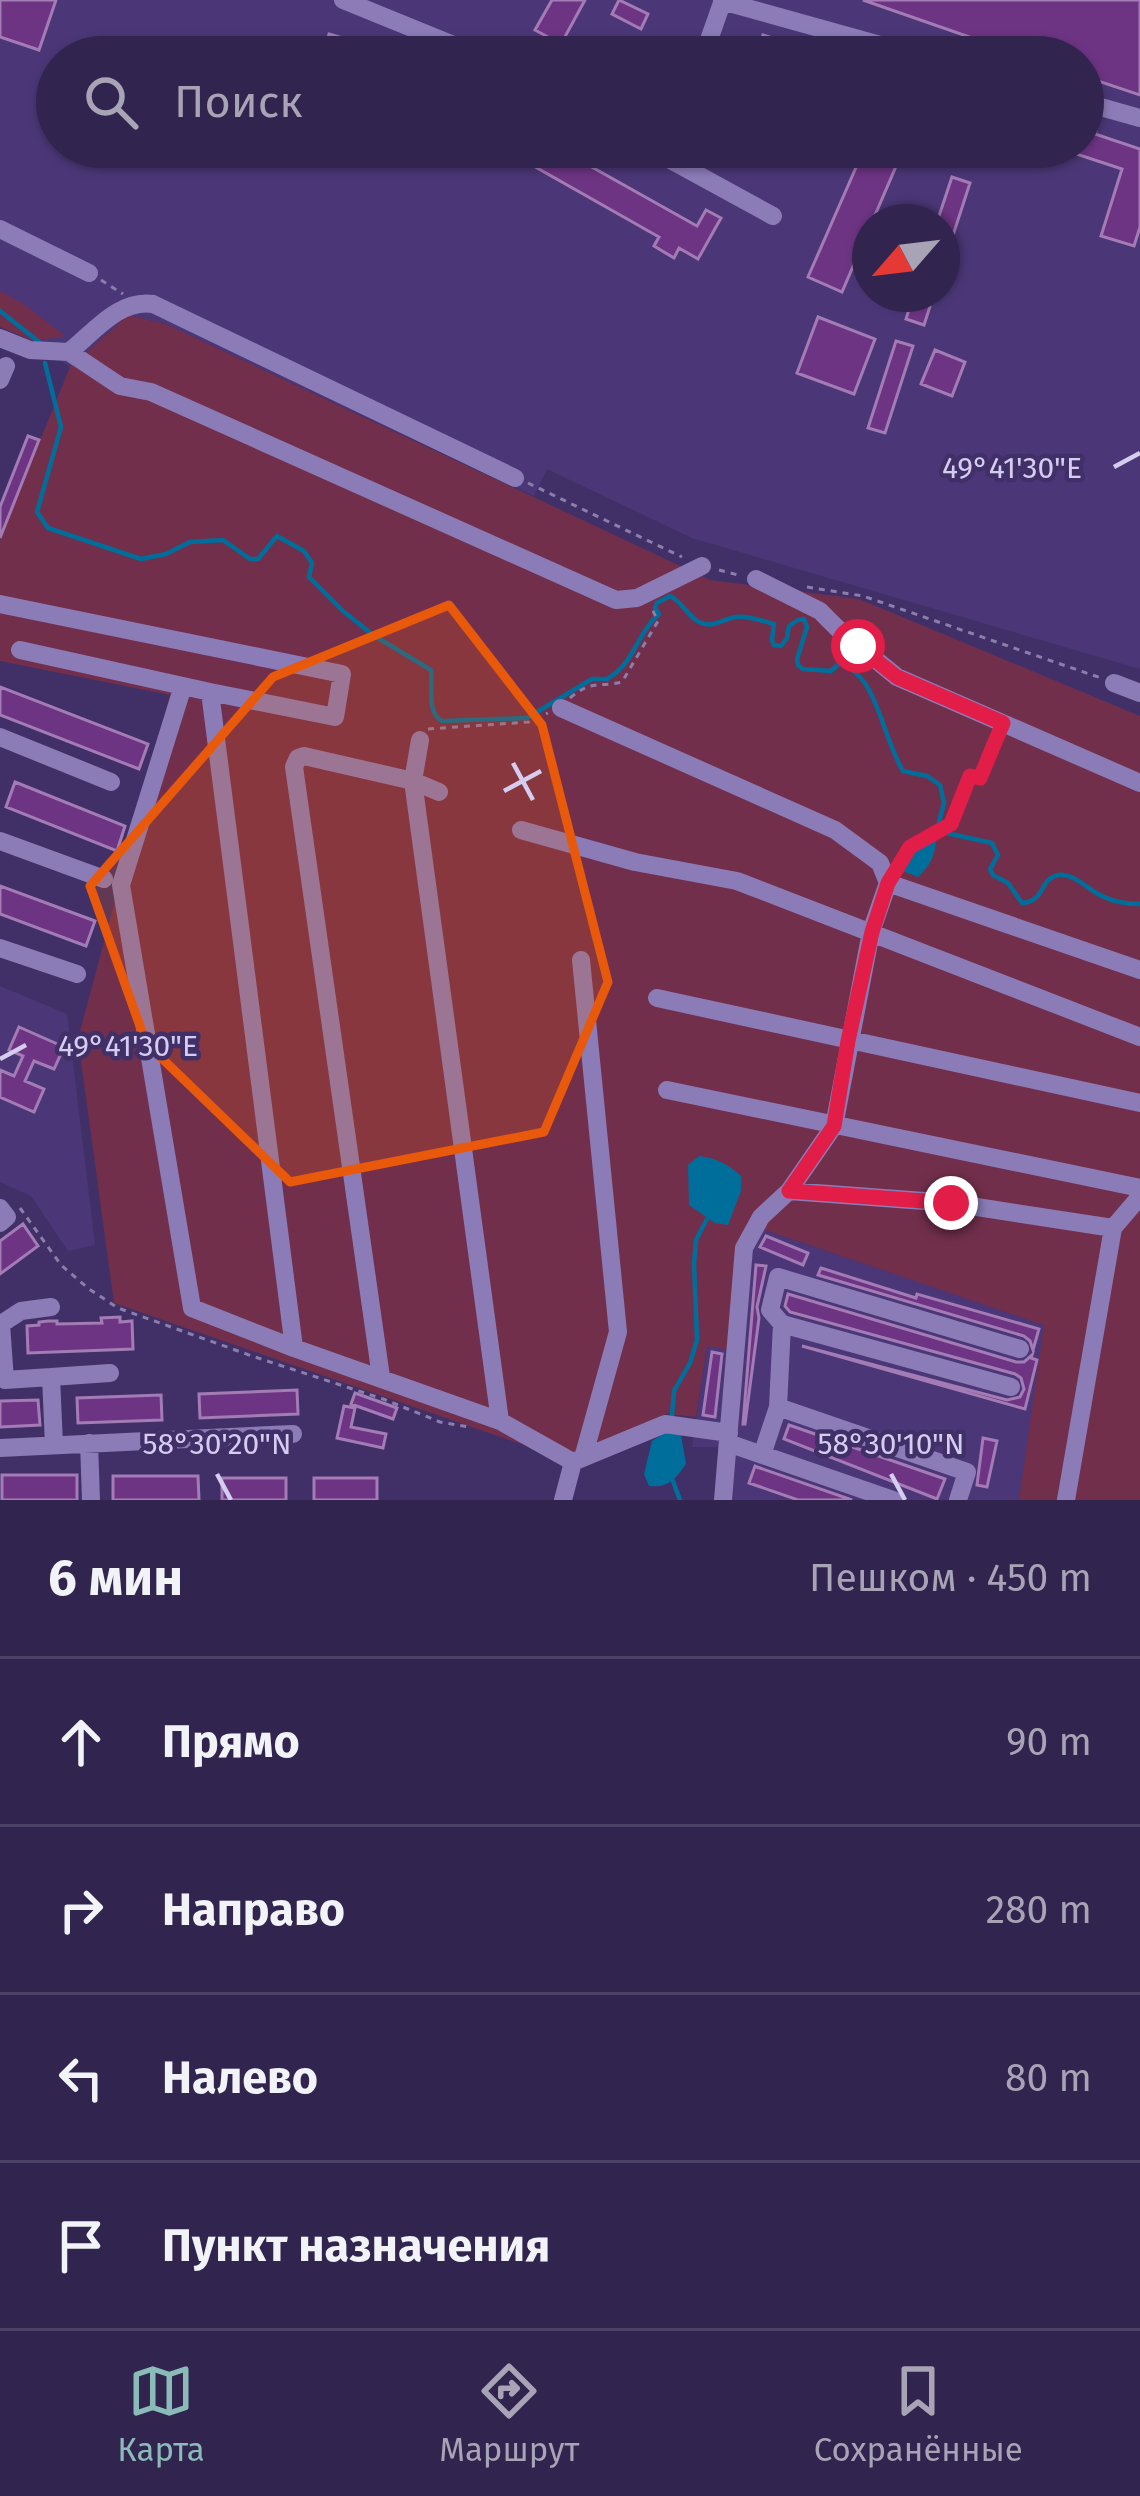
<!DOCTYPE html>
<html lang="ru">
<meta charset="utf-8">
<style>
:root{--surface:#31244e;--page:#3d3058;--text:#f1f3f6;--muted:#a8a4b6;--line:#4c4166;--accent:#8bbbb9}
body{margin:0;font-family:"Fira Sans",sans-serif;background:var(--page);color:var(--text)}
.compass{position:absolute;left:852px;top:204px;width:108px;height:108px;border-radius:50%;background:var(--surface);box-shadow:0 3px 9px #0004;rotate:242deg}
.stop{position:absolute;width:36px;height:36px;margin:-27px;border:9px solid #e11d48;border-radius:50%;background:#fff}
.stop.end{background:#e11d48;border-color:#fff;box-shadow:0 3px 12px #0008}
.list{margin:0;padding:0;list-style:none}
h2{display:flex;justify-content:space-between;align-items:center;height:156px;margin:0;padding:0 48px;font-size:51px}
h2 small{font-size:39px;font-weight:400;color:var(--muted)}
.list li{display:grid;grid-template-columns:78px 1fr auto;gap:36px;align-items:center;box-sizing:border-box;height:168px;padding:0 48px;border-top:3px solid var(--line)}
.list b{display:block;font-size:45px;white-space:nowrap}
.list em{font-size:39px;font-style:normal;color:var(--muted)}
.icon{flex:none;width:66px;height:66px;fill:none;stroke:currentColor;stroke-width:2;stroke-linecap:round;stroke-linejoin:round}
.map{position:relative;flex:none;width:1140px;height:1500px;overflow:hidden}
.search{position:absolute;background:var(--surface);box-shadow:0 3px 9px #0004;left:36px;right:36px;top:36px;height:132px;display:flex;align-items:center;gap:30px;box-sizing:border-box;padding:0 42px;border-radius:66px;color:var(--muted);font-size:45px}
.sheet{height:828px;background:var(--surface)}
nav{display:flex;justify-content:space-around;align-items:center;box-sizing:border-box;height:168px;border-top:3px solid var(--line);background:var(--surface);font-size:33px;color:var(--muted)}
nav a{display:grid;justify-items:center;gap:6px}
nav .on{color:var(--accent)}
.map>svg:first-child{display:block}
.built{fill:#4b3777;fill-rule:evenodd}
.green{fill:#722f4c}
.water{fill:#006e9b}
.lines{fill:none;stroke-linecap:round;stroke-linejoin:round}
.stream{stroke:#006e9b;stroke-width:4.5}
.building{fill:#6d3483;stroke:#a37bb5;stroke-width:3}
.path{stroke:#8a7eab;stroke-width:3;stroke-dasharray:6 6;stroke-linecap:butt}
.minor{stroke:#8b7cb7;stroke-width:18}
.route{stroke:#e11d48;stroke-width:15}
.marked{fill:#e8590c;fill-opacity:0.2;stroke:#e8590c;stroke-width:9;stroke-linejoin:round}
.ticks{fill:none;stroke:#d4cdef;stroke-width:4.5}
.ticks-label{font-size:30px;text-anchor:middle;fill:#d4cdef;stroke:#413068;stroke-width:9;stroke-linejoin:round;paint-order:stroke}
</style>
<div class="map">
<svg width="1140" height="1500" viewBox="0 0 1140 1500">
<rect width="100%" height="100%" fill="#413068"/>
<path class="built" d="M0,0H1140V669L692,538L547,469L534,496L166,324L128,315L70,367L0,318ZM57,57H1083V147H57ZM870,222H942V294H870Z
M0,986L67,1014L95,1245L68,1251L31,1196L0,1182Z
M756,1227L1045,1325L1019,1500H729L734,1447H692L707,1345L735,1351Z"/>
<path class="green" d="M0,291L22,303L65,336L33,341L0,327Z
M128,315L166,324L710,580L859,599L1140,716V1500H1019L1044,1325L756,1227L735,1351L707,1346L696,1417L666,1414L573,1462L114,1303L78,1039L170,695L0,661V542L2,534L70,367Z"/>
<path class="water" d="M927,840L936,841C935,856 929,867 918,877L903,871L915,848Z
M699,1156C716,1158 728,1164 741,1176V1191L728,1225L715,1223L689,1205L688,1165Z
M665,1433L681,1435L686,1464C675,1480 668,1488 649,1486L644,1474L652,1441Z"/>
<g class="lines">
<path class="stream" d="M0,311L39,342
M45,363L61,427L37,512L48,528L141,559L166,554L190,542L223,540L250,559H258L277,536L304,551L312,563L309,577L343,611L373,635L431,670C433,687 426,712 442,721L527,718L592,679H607C634,664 637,633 659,614L655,608L657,603L670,596C683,602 686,615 699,622C713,629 722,619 736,617C747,615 763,621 774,624L772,640L774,645L781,646L787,638L789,626L798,620L804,619L807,627L797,659L798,665L803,669L831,671L842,661C852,669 863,678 869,690C883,716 888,745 903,771L927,776L940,785L944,803L939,822
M946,833L992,843L998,855L990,869L993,875L1008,883L1022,903C1046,901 1039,879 1058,875C1073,872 1090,891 1102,896C1114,902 1127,904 1140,904
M672,1415L674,1391L690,1363L697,1340L694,1264L696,1240L708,1217
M673,1481L680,1500"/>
</g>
<path class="building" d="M0,0H56L39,50L0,37Z
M552,0H585L561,44L535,30Z
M619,0L648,14L641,29L612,14Z
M863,0H1140V95L1083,76V57H1027Z
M329,34L397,54L396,57H322Z
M763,35L825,55V57H756Z
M1083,116L1099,121L1095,134L1140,149V227L1134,246L1101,236L1122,169L1061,149V147H1083Z
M500,147H556L697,226L706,210L721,218L698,259L679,248L674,258L654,246L659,237Z
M865,147H876L900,157L842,292L808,277Z
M952,177L970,183L944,263L942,222H937Z
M914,294H934L924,325L906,319Z
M818,317L875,339L854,394L797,373Z
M896,341L913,346L885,433L868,428Z
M935,350L965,362L952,396L921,384Z
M28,436L39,440L0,538V507Z
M0,687L148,744L139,769L0,715Z
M15,782L125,826L117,851L6,807Z
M0,886L95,921L86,946L0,914Z
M19,1027L64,1047L54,1069L34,1061L25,1081L44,1089L34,1112L0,1097V1070L14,1076L23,1056L9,1050Z
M23,1224L38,1246L0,1274V1241Z
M766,1236L808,1253L803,1265L760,1247Z
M756,1265L766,1266L757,1307L759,1318L745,1424H743Z
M821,1268L916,1298L917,1294L1039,1329L1033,1350L1030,1341L1024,1336L818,1275Z
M788,1294L1016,1362H1024L1032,1355L1031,1358L1037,1360L1025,1409L802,1346L1007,1400L1020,1397L1024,1389L1021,1378L1015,1374L790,1312L785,1306Z
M120,1317V1322L132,1321L133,1349L28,1353L27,1326L39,1325V1322L48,1321H57V1324L102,1323L101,1318Z
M712,1352L722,1354L715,1417L703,1415Z
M297,1390L298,1414L200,1418L199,1394Z
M355,1393L397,1408L393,1419L351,1404Z
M161,1395L162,1420L78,1423L77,1398Z
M38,1400L40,1425L0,1427V1401Z
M344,1406L355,1408L351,1427L386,1434L383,1448L337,1438Z
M789,1425L945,1479L937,1499L784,1439Z
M983,1438L997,1441L987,1487L977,1485Z
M755,1466L757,1467L852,1500H798L749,1483Z
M2,1475H77V1500H2Z
M113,1476H198L199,1500H113Z
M222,1478H286V1500H222Z
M314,1478H377V1500H314Z"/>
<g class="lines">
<path class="path" d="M101,280L123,294
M528,483L682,557
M719,570L738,575
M807,587L863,596L1101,678
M570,698C593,679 597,688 622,682L658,621L652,609
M428,729L529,722L548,713
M899,865L910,847L951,824L970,776L980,778L998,736
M20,1208L61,1265L89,1289L118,1308L252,1356L383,1399L440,1422L469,1427"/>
<path class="minor" d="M343,0L483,57
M722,1L923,57
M703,57L723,0
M1083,102L1140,118
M647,147L773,216
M0,229L89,273
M0,338L30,350L69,352C94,332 119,299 153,304L515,478
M69,352L120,386L151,392L616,600L637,598L702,566
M0,380L6,366
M756,579L820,611L837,628L897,677L1140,783
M0,604L342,674L335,717L210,692
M20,650L210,692L294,1348
M1114,683L1140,693
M183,686L121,885L192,1308L294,1348L500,1421L573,1462
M561,708L835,830L880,863L888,883L1140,970
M0,737L111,782
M420,740L413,781L500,1421
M521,830L635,862L737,881L1140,1037
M0,841L104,879
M0,948L77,974
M581,960L618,1332L583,1458
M657,998L1140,1103
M667,1090L1140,1188
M789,1191L951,1203L1113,1228L1137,1200L1140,1192
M0,1208L7,1217L0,1223
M51,1307L21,1311L1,1324L5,1380L51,1377L54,1445
M782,1324L770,1310L778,1277L1020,1349
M51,1377L110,1373
M381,1377L294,767L298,758L304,756L413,781L439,792
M778,1407L782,1324L1011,1387
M89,1443L91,1500
M728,1443L893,1500
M0,1448L293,1434
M762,1455L778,1407L967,1472L958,1500
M563,1500L573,1462L665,1424L729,1433
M723,1500L744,1248L761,1217L789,1191L834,1126L871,932L888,883
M1066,1500L1113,1228"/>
</g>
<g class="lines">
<path class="route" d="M858,646L897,677L1003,723L980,778L970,776L951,824L910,847L888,883L872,932L848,1041L834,1126L789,1191L951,1203"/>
</g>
<path class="marked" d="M449,605L542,725L608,982L544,1132L290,1182L146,1043L90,886L273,677Z"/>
<path class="ticks" d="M1114,467L1140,453M513,763L533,800M504,791L541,771M0,1059L26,1045M217,1474L231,1500M891,1474L905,1500"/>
<g class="ticks-label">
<text x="1012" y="478">49°41'30"E</text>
<text x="128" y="1056">49°41'30"E</text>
<text x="217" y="1454">58°30'20"N</text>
<text x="891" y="1454">58°30'10"N</text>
</g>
</svg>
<svg class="compass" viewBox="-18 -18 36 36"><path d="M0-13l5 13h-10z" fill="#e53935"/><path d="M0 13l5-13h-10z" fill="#a8a4b6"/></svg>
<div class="stop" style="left:858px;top:646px"></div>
<div class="stop end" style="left:951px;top:1203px"></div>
<div class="search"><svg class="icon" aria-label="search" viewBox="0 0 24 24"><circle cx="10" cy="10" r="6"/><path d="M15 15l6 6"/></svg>Поиск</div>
</div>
<section class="sheet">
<h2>6 мин<small>Пешком · 450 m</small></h2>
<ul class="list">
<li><svg class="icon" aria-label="ahead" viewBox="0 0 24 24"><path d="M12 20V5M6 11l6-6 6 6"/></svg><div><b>Прямо</b></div><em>90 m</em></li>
<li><svg class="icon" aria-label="right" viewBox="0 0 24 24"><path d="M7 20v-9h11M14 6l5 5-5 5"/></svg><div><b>Направо</b></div><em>280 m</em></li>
<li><svg class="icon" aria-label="left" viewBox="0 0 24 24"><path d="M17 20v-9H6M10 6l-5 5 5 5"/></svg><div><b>Налево</b></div><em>80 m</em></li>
<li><svg class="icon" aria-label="arrive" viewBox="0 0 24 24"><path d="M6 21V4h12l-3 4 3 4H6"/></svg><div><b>Пункт назначения</b></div></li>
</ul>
</section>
<nav>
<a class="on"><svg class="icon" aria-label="map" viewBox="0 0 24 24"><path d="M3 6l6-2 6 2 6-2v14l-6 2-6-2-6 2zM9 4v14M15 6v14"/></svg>Карта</a>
<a><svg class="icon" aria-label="directions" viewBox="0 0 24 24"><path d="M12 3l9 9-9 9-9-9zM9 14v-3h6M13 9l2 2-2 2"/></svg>Маршрут</a>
<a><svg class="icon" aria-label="saved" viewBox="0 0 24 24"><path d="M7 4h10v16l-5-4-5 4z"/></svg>Сохранённые</a>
</nav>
